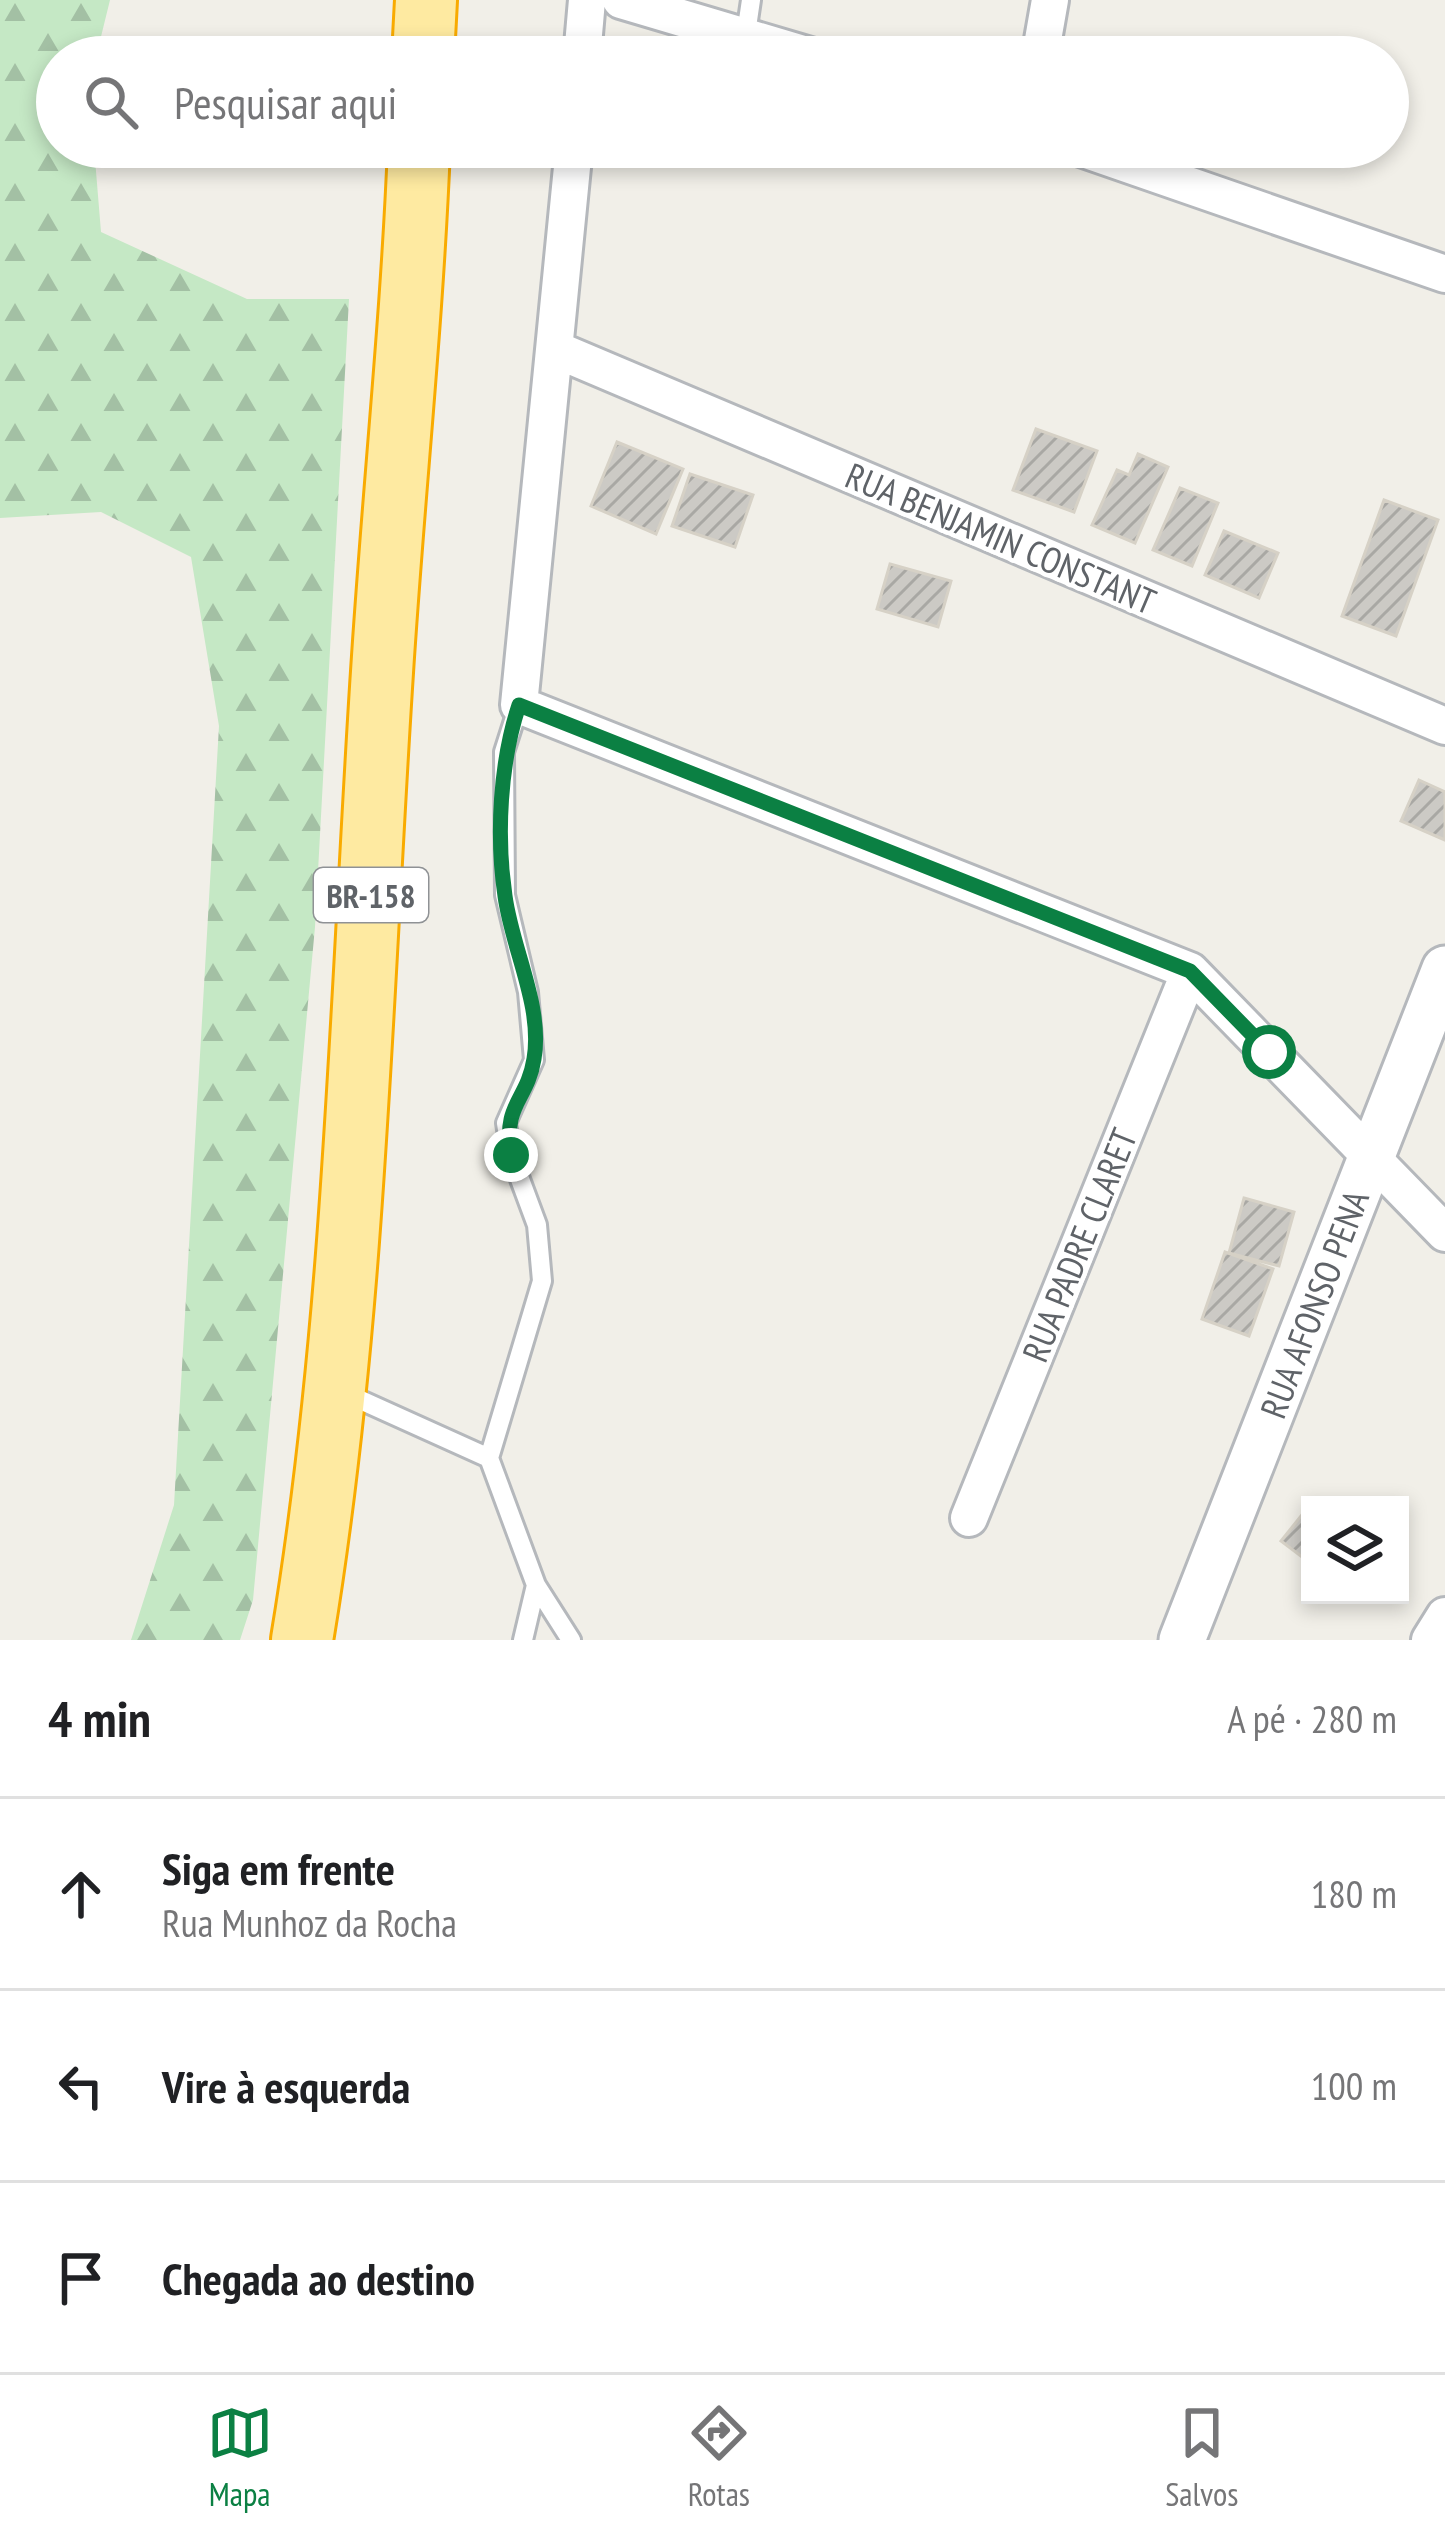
<!DOCTYPE html>
<html lang="pt">
<meta charset="utf-8">
<style>
:root{--surface:#fff;--page:#f2f2f2;--text:#202124;--muted:#757577;--line:#e0e0e0;--accent:#0b8043}
body{margin:0;font-family:"PT Sans Narrow",sans-serif;background:var(--page);color:var(--text)}
.controls{position:absolute;right:36px;bottom:36px;display:grid;overflow:hidden;border-radius:0px;box-shadow:0 6px 18px #0003}
.controls button{width:108px;height:108px;display:grid;place-items:center;padding:0;border:0;border-bottom:3px solid var(--line);background:var(--surface);color:var(--text);font:60px sans-serif}
.stop{position:absolute;width:36px;height:36px;margin:-27px;border:9px solid #0b8043;border-radius:50%;background:#fff}
.stop.end{background:#0b8043;border-color:#fff;box-shadow:0 3px 12px #0008}
.list{margin:0;padding:0;list-style:none}
h2{display:flex;justify-content:space-between;align-items:center;height:156px;margin:0;padding:0 48px;font-size:51px}
h2 small{font-size:39px;font-weight:400;color:var(--muted)}
.list li{display:grid;grid-template-columns:78px 1fr auto;gap:36px;align-items:center;box-sizing:border-box;height:192px;padding:0 48px;border-top:3px solid var(--line)}
.list b{display:block;font-size:45px;white-space:nowrap}
.list p{margin:0;font-size:39px;white-space:nowrap;color:var(--muted)}
.list em{font-size:39px;font-style:normal;color:var(--muted)}
.icon{flex:none;width:66px;height:66px;fill:none;stroke:currentColor;stroke-width:2;stroke-linecap:round;stroke-linejoin:round}
.map{position:relative;flex:none;width:1445px;height:1640px;overflow:hidden}
.search{position:absolute;background:var(--surface);box-shadow:0 6px 18px #0003;left:36px;right:36px;top:36px;height:132px;display:flex;align-items:center;gap:30px;box-sizing:border-box;padding:0 42px;border-radius:66px;color:var(--muted);font-size:45px}
.sheet{height:732px;background:var(--surface)}
nav{display:flex;justify-content:space-around;align-items:center;box-sizing:border-box;height:168px;border-top:3px solid var(--line);background:var(--surface);font-size:33px;color:var(--muted)}
nav a{display:grid;justify-items:center;gap:6px}
nav .on{color:var(--accent)}
.map>svg:first-child{display:block}
.forest{fill:url(#forest-firs)}
.building{fill:url(#building-hatch);stroke:#d6d1c6;stroke-width:3}
.lines{fill:none;stroke-linecap:round;stroke-linejoin:round}
.service-casing{stroke:#b5b8bc;stroke-width:24}
.minor-casing{stroke:#b5b8bc;stroke-width:42}
.tertiary-casing{stroke:#b5b8bc;stroke-width:51}
.trunk-casing{stroke:#f9ab00;stroke-width:66}
.service{stroke:#fff;stroke-width:18}
.minor{stroke:#fff;stroke-width:36}
.tertiary{stroke:#fff;stroke-width:45}
.trunk{stroke:#feeaa1;stroke-width:60}
.route{stroke:#0b8043;stroke-width:15}
.labels{text-anchor:middle;dominant-baseline:central;stroke-width:9;stroke-linejoin:round;paint-order:stroke}
.shield{fill:#fff;stroke:#8f9295;stroke-width:3}
.shield-label{font-size:33px;font-weight:bold;fill:#5f6368}
.street-label{font-size:36px;fill:#5f6368;stroke:#fff}
</style>
<div class="map">
<svg width="1445" height="1640" viewBox="0 0 1445 1640">
<defs>
<pattern id="forest-firs" width="22" height="20" patternUnits="userSpaceOnUse" patternTransform="scale(3)"><rect width="22" height="20" fill="#c5e8c5"/><path d="M5 1l3.5 6h-7zM16 11l3.5 6h-7z" fill="#a3c0a4"/></pattern>
<pattern id="building-hatch" width="6" height="6" patternUnits="userSpaceOnUse" patternTransform="scale(3)"><rect width="6" height="6" fill="#cccac5"/><path d="M-1 1l2-2M0 6l6-6M5 7l2-2" fill="none" stroke="#a9a8a4"/></pattern>
</defs>
<rect width="100%" height="100%" fill="#f1efe8"/>
<path class="forest" d="M0,0H110L96,57H57V147H94L101,232L247,299H349L315,927L253,1600L240,1640H131L174,1505L219,726L191,557L101,512L0,518Z"/>
<path class="building" d="M1036,429L1097,451L1074,512L1013,490Z
M617,442L683,469L656,534L591,506Z
M1138,454L1168,467L1135,543L1092,525L1117,470L1129,475Z
M690,474L753,495L735,547L672,526Z
M1180,488L1218,503L1192,566L1153,550Z
M1384,500L1438,520L1396,636L1342,616Z
M1224,531L1278,553L1259,598L1205,575Z
M890,564L951,581L938,627L877,609Z
M1419,780L1445,792V840L1401,821Z
M1244,1198L1294,1212L1279,1266L1229,1253Z
M1225,1252L1273,1269L1249,1336L1202,1319Z
M1309,1506L1310,1507V1563L1281,1541Z"/>
<g class="lines">
<defs>
<path id="service" d="M746,34L751,0
M345,1393L489,1458L536,1585L523,1640
M489,1458L542,1281L537,1225L511,1155L506,1123L534,1060L528,992L505,895L504,752L519,705
M536,1585L571,1640"/>
<path id="minor" d="M621,0L813,57
M582,57L587,0
M1040,57L1050,0
M574,147L519,705L1190,971L1445,1233
M1078,147L1445,274
M557,350L1445,726
M969,1518L1190,971
M1430,1640L1445,1616"/>
<path id="tertiary" d="M1182,1640L1445,969"/>
<path id="trunk" d="M423,57L426,0
M302,1640C355,1320 361,996 382,672C393,497 412,323 419,147"/>
</defs>
<use href="#service" class="service-casing"/>
<use href="#minor" class="minor-casing"/>
<use href="#tertiary" class="tertiary-casing"/>
<use href="#trunk" class="trunk-casing"/>
<use href="#service" class="service"/>
<use href="#minor" class="minor"/>
<use href="#tertiary" class="tertiary"/>
<use href="#trunk" class="trunk"/>
</g>
<g class="lines">
<path class="route" d="M511,1155C503,1102 527,1102 534,1059C543,1006 512,949 505,896C496,835 500,763 519,705L1190,971L1269,1052"/>
</g>
<g class="labels">
<rect class="shield" x="314" y="868" width="114" height="54" rx="9"/>
<g class="shield-label">
<text x="371" y="895">BR-158</text>
</g>
<g class="street-label">
<text transform="translate(1001 538) rotate(23)">RUA BENJAMIN CONSTANT</text>
<text transform="translate(1079 1245) rotate(-68)">RUA PADRE CLARET</text>
<text transform="translate(1314 1304) rotate(-69)">RUA AFONSO PENA</text>
</g>
</g>
</svg>
<div class="controls">
<button><svg class="icon" aria-label="layers" viewBox="0 0 24 24"><path d="M12 4l9 5-9 5-9-5zM3 14l9 5 9-5"/></svg></button>
</div>
<div class="stop" style="left:1269px;top:1052px"></div>
<div class="stop end" style="left:511px;top:1155px"></div>
<div class="search"><svg class="icon" aria-label="search" viewBox="0 0 24 24"><circle cx="10" cy="10" r="6"/><path d="M15 15l6 6"/></svg>Pesquisar aqui</div>
</div>
<section class="sheet">
<h2>4 min<small>A pé · 280 m</small></h2>
<ul class="list">
<li><svg class="icon" aria-label="ahead" viewBox="0 0 24 24"><path d="M12 20V5M6 11l6-6 6 6"/></svg><div><b>Siga em frente</b><p>Rua Munhoz da Rocha</p></div><em>180 m</em></li>
<li><svg class="icon" aria-label="left" viewBox="0 0 24 24"><path d="M17 20v-9H6M10 6l-5 5 5 5"/></svg><div><b>Vire à esquerda</b></div><em>100 m</em></li>
<li><svg class="icon" aria-label="arrive" viewBox="0 0 24 24"><path d="M6 21V4h12l-3 4 3 4H6"/></svg><div><b>Chegada ao destino</b></div></li>
</ul>
</section>
<nav>
<a class="on"><svg class="icon" aria-label="map" viewBox="0 0 24 24"><path d="M3 6l6-2 6 2 6-2v14l-6 2-6-2-6 2zM9 4v14M15 6v14"/></svg>Mapa</a>
<a><svg class="icon" aria-label="directions" viewBox="0 0 24 24"><path d="M12 3l9 9-9 9-9-9zM9 14v-3h6M13 9l2 2-2 2"/></svg>Rotas</a>
<a><svg class="icon" aria-label="saved" viewBox="0 0 24 24"><path d="M7 4h10v16l-5-4-5 4z"/></svg>Salvos</a>
</nav>
